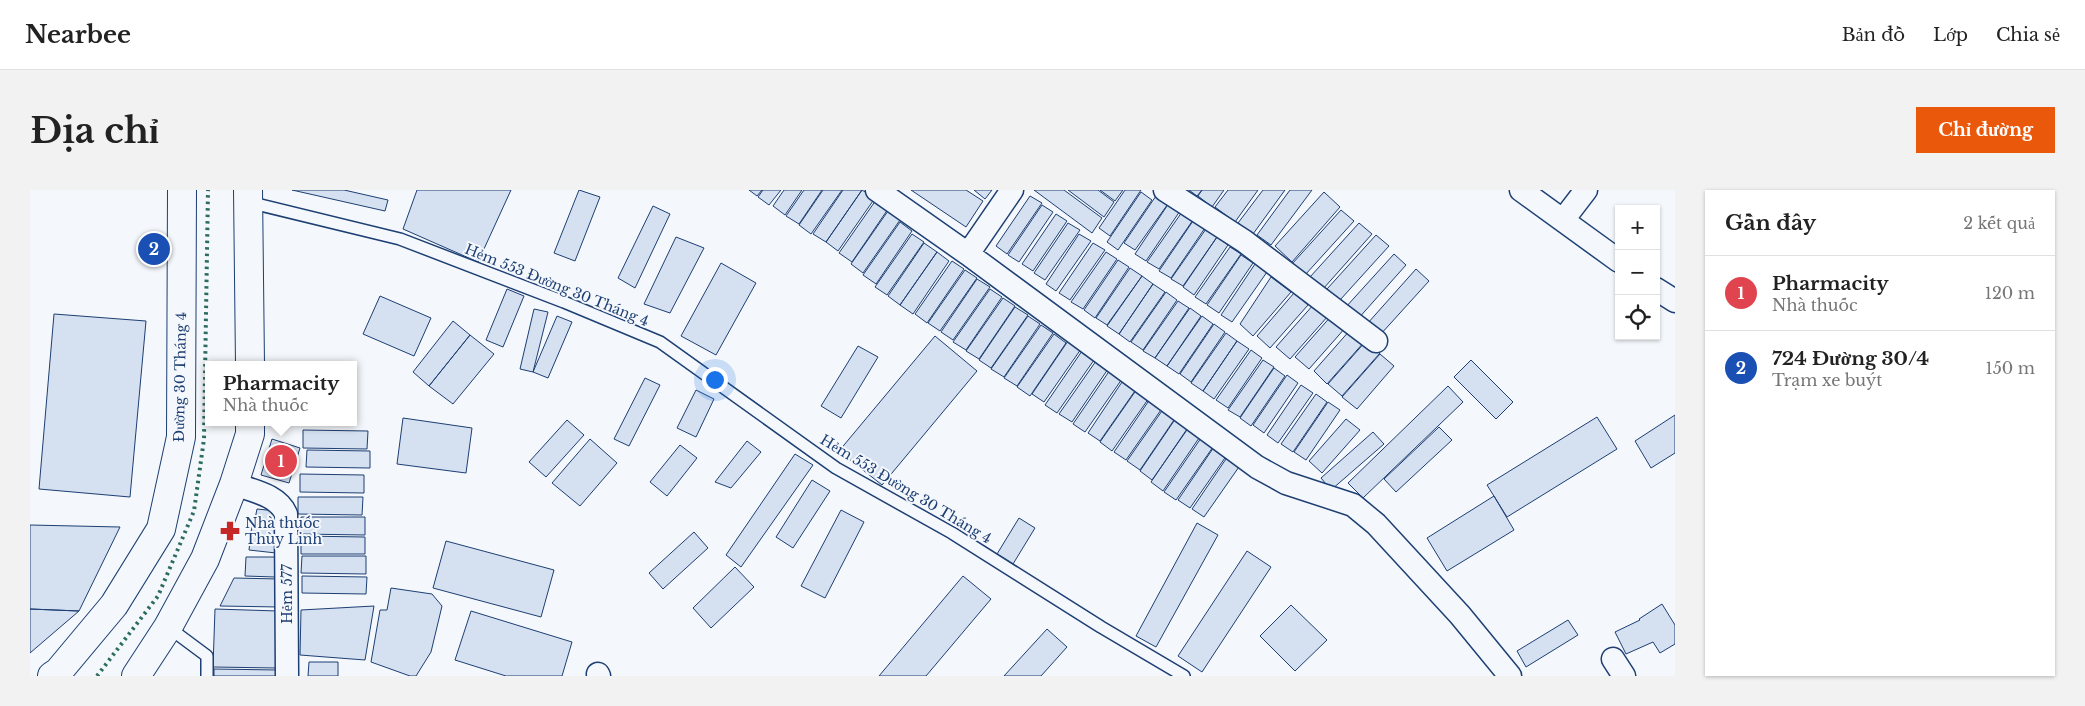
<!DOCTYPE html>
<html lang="vi">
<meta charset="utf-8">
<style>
:root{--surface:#fff;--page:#f2f2f2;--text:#222;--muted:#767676;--line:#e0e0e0;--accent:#ea580c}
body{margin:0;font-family:"Libre Baskerville",serif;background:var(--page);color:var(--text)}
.controls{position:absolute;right:15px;top:15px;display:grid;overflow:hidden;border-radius:0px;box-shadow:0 1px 4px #0004}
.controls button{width:45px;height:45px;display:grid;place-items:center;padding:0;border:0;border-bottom:1px solid var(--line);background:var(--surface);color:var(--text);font:25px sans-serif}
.you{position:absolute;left:684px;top:189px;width:18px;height:18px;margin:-12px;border:4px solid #fff;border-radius:50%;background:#1a73e8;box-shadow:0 0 0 8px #1a73e833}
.badge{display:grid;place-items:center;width:32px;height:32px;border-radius:50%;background:var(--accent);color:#fff;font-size:16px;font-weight:700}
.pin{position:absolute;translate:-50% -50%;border:2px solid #fff;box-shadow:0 1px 5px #0006}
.popup{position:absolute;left:175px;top:171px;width:152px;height:65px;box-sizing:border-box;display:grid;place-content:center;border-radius:0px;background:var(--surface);filter:drop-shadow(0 1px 4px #0005);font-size:16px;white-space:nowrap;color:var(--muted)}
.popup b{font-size:19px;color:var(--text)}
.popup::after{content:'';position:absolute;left:50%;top:100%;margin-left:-10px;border:10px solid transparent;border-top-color:var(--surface)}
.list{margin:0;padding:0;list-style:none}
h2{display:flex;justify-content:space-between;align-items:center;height:65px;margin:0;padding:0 20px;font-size:21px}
h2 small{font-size:16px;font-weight:400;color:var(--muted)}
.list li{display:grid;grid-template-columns:32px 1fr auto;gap:15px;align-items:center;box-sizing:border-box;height:75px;padding:0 20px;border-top:1px solid var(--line)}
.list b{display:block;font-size:19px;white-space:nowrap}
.list p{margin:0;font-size:16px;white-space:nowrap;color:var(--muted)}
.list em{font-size:16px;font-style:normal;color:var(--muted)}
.icon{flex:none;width:28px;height:28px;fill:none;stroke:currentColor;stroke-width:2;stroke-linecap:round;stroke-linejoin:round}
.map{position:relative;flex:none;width:1645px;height:486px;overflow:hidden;border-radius:0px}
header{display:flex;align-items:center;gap:30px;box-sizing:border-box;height:70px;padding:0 25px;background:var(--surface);border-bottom:1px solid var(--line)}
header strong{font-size:24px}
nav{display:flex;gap:28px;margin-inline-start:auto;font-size:18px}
.intro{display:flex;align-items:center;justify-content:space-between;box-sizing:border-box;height:120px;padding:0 30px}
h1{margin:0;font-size:35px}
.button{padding:12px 22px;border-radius:0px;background:var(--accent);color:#fff;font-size:18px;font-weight:700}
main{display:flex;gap:30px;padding:0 30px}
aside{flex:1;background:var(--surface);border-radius:0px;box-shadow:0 1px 4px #0004}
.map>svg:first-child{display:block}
.building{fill:#d5e0f0;stroke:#1d3f73}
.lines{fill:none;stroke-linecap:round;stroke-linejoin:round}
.service-casing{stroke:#1d3f73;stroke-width:14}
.minor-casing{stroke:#1d3f73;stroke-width:25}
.primary-casing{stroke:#1d3f73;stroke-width:30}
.service{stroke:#f4f7fb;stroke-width:11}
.minor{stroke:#f4f7fb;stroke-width:22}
.primary{stroke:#f4f7fb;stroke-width:28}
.hedge{stroke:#2c6c60;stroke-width:4;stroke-dasharray:2.5 4;stroke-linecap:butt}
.labels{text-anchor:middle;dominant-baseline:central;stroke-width:4;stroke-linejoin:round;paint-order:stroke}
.street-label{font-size:14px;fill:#1d3f73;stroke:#f4f7fb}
.poi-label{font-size:14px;fill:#1d3f73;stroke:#f4f7fb;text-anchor:start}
</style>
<header>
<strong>Nearbee</strong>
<nav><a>Bản đồ</a><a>Lớp</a><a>Chia sẻ</a></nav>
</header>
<div class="intro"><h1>Địa chỉ</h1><a class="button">Chỉ đường</a></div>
<main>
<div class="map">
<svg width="1645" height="486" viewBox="0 0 1645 486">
<rect width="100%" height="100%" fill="#f4f7fb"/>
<path class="building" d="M262,0H314L358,10L355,21Z
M387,0H481L448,72L373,39Z
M549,0L570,7L545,71L524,63Z
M719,0H732L727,6Z
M733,0H751L739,15L728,7Z
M754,0H772L755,25L743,16Z
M774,0H792L769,34L756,26Z
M793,0H812L781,44L769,35Z
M813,0H832L796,52L783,44Z
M832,0L845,8L808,61L796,52Z
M881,0H936L953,11L936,37Z
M944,0H962L955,9Z
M1004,0H1034L1072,28L1062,43Z
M1038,0H1068L1084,12L1074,27Z
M1070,0H1093L1085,11Z
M1095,0H1111L1080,46L1069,38Z
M1159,0H1172L1167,6Z
M1172,0H1194L1182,17L1168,6Z
M1198,0H1228L1205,32L1185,17Z
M1233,0H1255L1223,44L1208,33Z
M1260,0H1282L1241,55L1227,45Z
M1111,2L1122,10L1088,60L1077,52Z
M1294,2L1310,17L1262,72L1245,56Z
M1128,3L1140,11L1105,60L1094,53Z
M1000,6L1012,13L977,64L966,56Z
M846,10L858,19L822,72L809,63Z
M1139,13L1150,21L1116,71L1105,64Z
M1012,15L1023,22L989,72L978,65Z
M623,16L640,24L605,98L588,88Z
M1311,20L1324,31L1275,85L1262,74Z
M858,21L870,30L833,83L821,74Z
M1152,22L1163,30L1129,79L1117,72Z
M1026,24L1037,31L1003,81L992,74Z
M1163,31L1175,38L1141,88L1129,81Z
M870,32L882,41L846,94L833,85Z
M1038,33L1050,40L1015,90L1004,83Z
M1329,33L1342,44L1293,99L1280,87Z
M1176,39L1187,47L1153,96L1141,89Z
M882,44L894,52L857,105L845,97Z
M1049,44L1061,51L1026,101L1016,94Z
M1346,45L1359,56L1310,110L1297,99Z
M646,47L674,58L640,123L614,114Z
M1187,47L1198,55L1164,105L1153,97Z
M894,53L907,62L870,115L858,106Z
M1063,53L1075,60L1040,110L1029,103Z
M1200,57L1211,64L1176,114L1165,107Z
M907,62L919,71L883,124L870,115Z
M1076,62L1087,69L1053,119L1041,112Z
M1364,64L1376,75L1327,130L1315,118Z
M1211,65L1223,73L1189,123L1177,115Z
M1088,70L1099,77L1065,128L1054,120Z
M922,71L934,79L897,133L885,124Z
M691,73L726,93L686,165L651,146Z
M1225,74L1237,82L1202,132L1191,125Z
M1100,78L1112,86L1077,135L1066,128Z
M1386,79L1399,91L1350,145L1337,134Z
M935,80L947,88L910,141L898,133Z
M1112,86L1123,94L1089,144L1077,136Z
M1241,87L1261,102L1223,146L1210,134Z
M947,89L960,97L923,150L911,142Z
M1123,94L1135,102L1100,152L1089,144Z
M477,99L494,106L473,157L456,150Z
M960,99L972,107L936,160L923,152Z
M1136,102L1147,110L1113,160L1101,152Z
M1264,103L1278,115L1240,158L1227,146Z
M350,106L401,128L384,166L333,144Z
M973,108L985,116L949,169L936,161Z
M1148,111L1159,118L1125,168L1113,161Z
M1284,114L1298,126L1260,169L1246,157Z
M985,117L998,125L961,178L949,170Z
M1160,118L1171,126L1137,176L1125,168Z
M504,119L518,122L503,182L490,179Z
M24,124L116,131L100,307L9,299Z
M1303,124L1316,137L1279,179L1265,167Z
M527,126L542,132L518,188L503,182Z
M998,126L1010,134L974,187L961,179Z
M1172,126L1183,134L1149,184L1137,176Z
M423,131L440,145L399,196L383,182Z
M1184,134L1195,142L1161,192L1150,184Z
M1011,135L1023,143L987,196L974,188Z
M1321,139L1335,151L1297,194L1284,181Z
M1196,143L1207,151L1173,201L1161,193Z
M1024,144L1036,153L1000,206L987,197Z
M440,145L464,164L423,214L399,196Z
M905,146L947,181L852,295L809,261Z
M1038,151L1051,159L1014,212L1002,204Z
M1207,151L1219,159L1184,209L1173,201Z
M1336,151L1350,163L1312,206L1298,194Z
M828,156L848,167L811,228L791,216Z
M1221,160L1232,168L1198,218L1186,210Z
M1052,161L1064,170L1027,223L1015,215Z
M1350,164L1364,176L1327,219L1312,207Z
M1233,170L1244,177L1210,227L1198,220Z
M1441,170L1483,212L1466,229L1424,187Z
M1066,171L1078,179L1042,232L1029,224Z
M1244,178L1255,186L1221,236L1210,228Z
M1080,180L1092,189L1055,242L1043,234Z
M1257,185L1268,193L1234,243L1223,235Z
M615,188L630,195L599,256L584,249Z
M1094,189L1107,198L1070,251L1058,243Z
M1271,195L1283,203L1248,253L1237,245Z
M1418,196L1433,212L1333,308L1318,293Z
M1107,199L1119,208L1082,261L1070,252Z
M666,200L684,209L666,247L647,238Z
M1286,204L1297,212L1263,262L1251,254Z
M1120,209L1133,217L1096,270L1084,262Z
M1298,212L1310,220L1276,270L1264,262Z
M1134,218L1146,227L1110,280L1097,271Z
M1645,225V263L1621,278L1605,251Z
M1567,227L1587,259L1477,327L1457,295Z
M373,228L442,238L436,283L367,274Z
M1146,228L1159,237L1122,290L1110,281Z
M1316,229L1330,240L1292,283L1279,271Z
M537,230L554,245L516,287L499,272Z
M1409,237L1422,250L1366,302L1354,289Z
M1157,239L1169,248L1133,301L1121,292Z
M273,240L338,241L337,259L273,258Z
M1343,242L1354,254L1301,300L1291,288Z
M1171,248L1183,257L1146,310L1134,302Z
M242,249L270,258L259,293L231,285Z
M560,249L587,273L550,316L522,293Z
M717,251L731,262L701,298L685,292Z
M650,255L667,268L637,306L620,292Z
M1184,257L1197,265L1160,318L1148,310Z
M277,260L340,261V278L276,277Z
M765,264L783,275L711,377L696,365Z
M1198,266L1211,274L1174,327L1162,319Z
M270,284L334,285V303L270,302Z
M782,290L800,301L763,358L746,347Z
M1464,306L1484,340L1417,381L1397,348Z
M268,307H333L332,325L268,324Z
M227,319L246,321L248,331L225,329Z
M811,320L834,332L795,408L771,396Z
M271,327H335V345L271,344Z
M989,328L1005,338L983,374L967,364Z
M1167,333L1188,345L1126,457L1106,446Z
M222,334L249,337L246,363L219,360Z
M0,335L90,337L49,421L0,419Z
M664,342L678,358L633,399L619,383Z
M271,346L335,347V364H271Z
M416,351L524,380L511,427L403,398Z
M1217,361L1241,377L1172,482L1148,466Z
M272,366H336V384L271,383Z
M216,367H245V387L215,386Z
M705,377L724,397L681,438L663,418Z
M272,386L337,387L336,404L272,403Z
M933,386L961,409L896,486H849Z
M204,388L250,389L249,417L190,416Z
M361,398L402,404L412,416L401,462L386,486H380L341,472L350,420H357Z
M1632,414L1645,435V454L1630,463L1623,452L1596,464L1585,442L1610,430L1609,429Z
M1261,415L1297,450L1265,481L1230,446Z
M344,416L335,470L270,465L271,420Z
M0,419L49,421L0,463Z
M185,419L248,421L246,478L183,477Z
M441,421L542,452L532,486H476L425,470Z
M1538,430L1548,445L1496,477L1487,461Z
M1017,439L1037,457L1011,486H974Z
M279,472H308V486H278Z
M184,479L248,480V486H184Z"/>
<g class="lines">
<defs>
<path id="service" d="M218,12L370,49L534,112L630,152L806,278L922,343L1071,437L1154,486
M138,437L177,466V486"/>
<path id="minor" d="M847,0L938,64L1227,277L1256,293L1323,315L1346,334L1430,425L1480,486
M1135,0L1214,51L1346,151
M1491,0L1589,71
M1533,30L1556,0
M938,64L982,0
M1626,99L1645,111
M204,294C223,301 248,305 256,324L257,486
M1583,469L1594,486
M568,484L569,486"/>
<path id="primary" d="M218,0L220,175
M22,486L28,482L84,415L131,339L151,247L152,0
M106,486L138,437L175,369L204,294L220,244V232"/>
</defs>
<use href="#service" class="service-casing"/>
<use href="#minor" class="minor-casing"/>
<use href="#primary" class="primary-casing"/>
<use href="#service" class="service"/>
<use href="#minor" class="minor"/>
<use href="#primary" class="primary"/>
<path class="hedge" d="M67,486L128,406L164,321L174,249L178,0"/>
</g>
<defs>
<symbol id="pharmacy-bare" viewBox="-9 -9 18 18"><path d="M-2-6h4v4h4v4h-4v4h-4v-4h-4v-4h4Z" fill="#c62828" stroke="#f4f7fb" stroke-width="2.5" paint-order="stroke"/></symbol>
</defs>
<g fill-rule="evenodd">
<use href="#pharmacy-bare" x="186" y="327" width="28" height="28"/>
</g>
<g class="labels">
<g class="street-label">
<text transform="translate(527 95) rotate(22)">Hẻm 553 Đường 30 Tháng 4</text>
<text transform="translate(150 187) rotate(-89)">Đường 30 Tháng 4</text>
<text transform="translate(876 299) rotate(31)">Hẻm 553 Đường 30 Tháng 4</text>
<text transform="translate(257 404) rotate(-90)">Hẻm 577</text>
</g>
<g class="poi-label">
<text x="215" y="333">Nhà thuốc<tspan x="215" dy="16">Thùy Linh</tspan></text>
</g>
</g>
</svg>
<div class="controls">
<button>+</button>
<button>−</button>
<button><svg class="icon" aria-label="locate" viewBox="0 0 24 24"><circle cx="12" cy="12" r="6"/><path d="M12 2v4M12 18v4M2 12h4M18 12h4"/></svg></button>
</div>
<div class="you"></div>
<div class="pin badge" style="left:251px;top:271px;background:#e0444e">1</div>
<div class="popup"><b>Pharmacity</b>Nhà thuốc</div>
<div class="pin badge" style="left:124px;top:59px;background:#1a4fb4">2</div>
</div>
<aside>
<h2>Gần đây<small>2 kết quả</small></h2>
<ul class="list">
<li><span class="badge" style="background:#e0444e">1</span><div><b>Pharmacity</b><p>Nhà thuốc</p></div><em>120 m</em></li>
<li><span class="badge" style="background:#1a4fb4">2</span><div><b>724 Đường 30/4</b><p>Trạm xe buýt</p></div><em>150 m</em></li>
</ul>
</aside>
</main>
